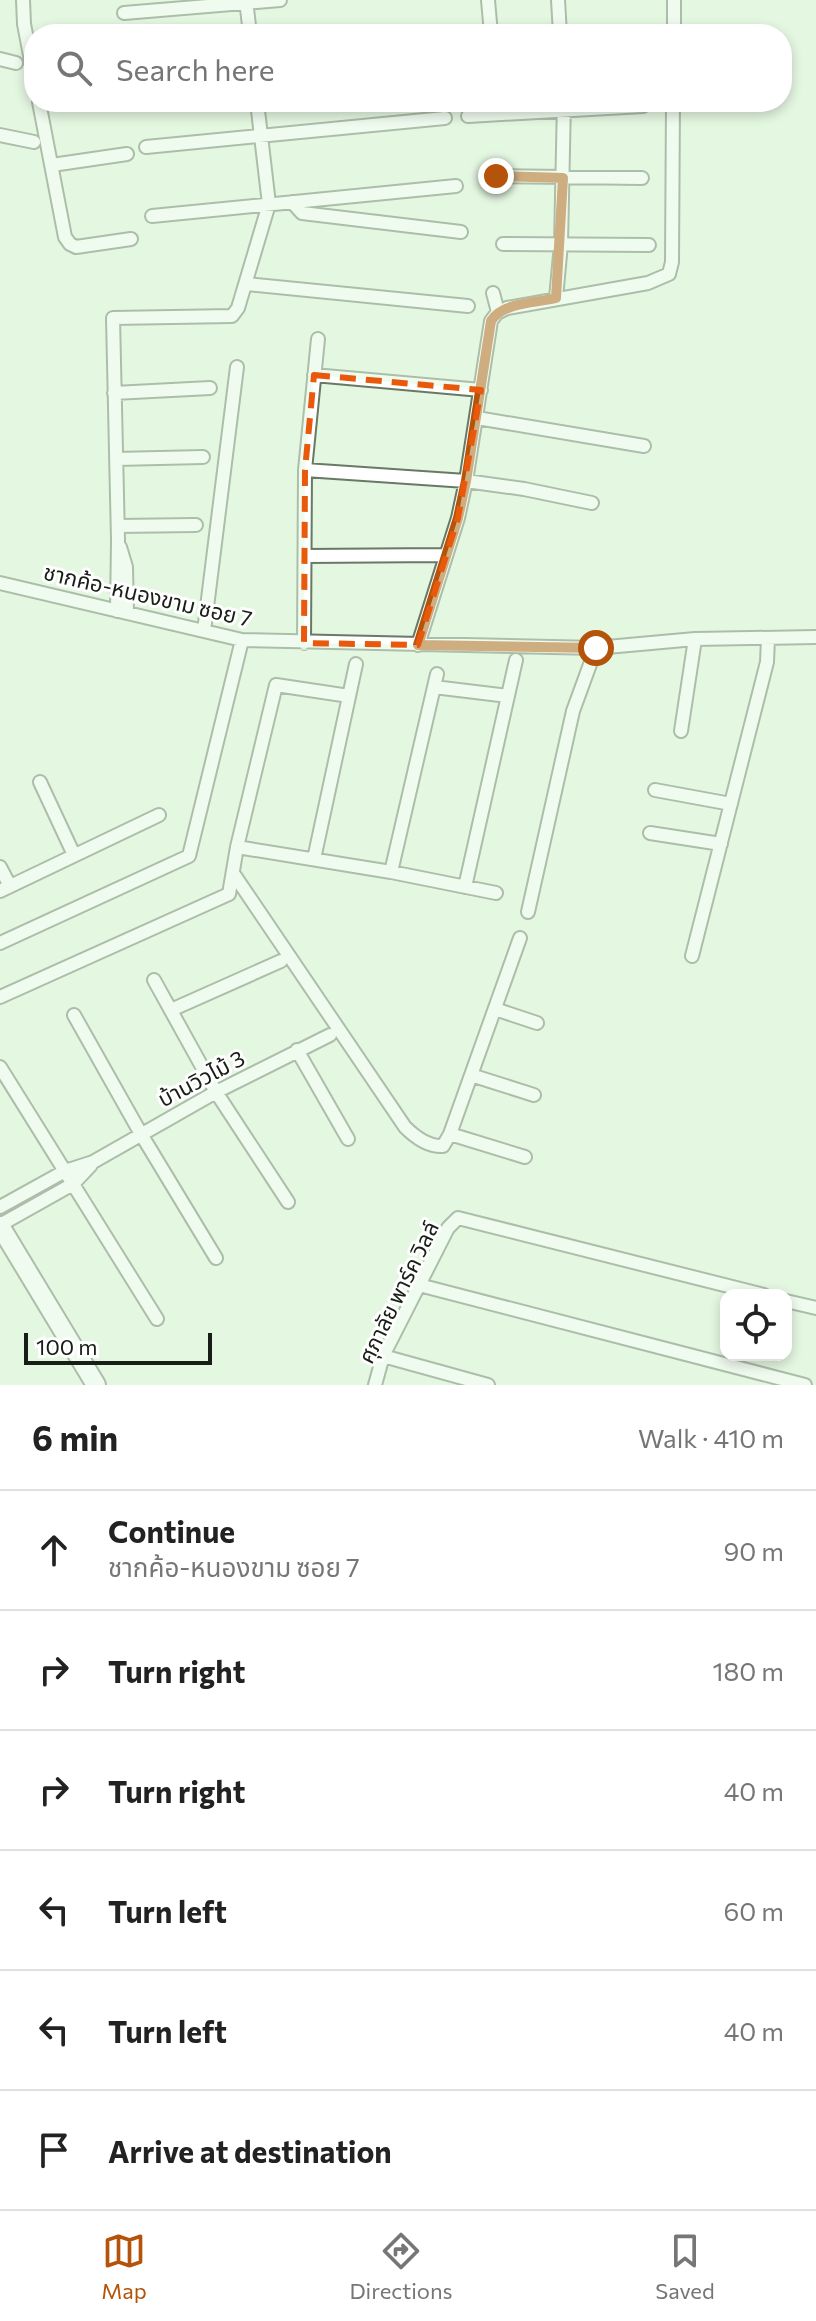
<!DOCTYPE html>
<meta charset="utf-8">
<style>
:root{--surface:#fff;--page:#f6f6f6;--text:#222;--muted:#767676;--line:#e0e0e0;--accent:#b45309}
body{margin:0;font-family:Commissioner,"Noto Sans Thai",sans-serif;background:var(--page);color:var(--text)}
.controls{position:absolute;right:24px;bottom:24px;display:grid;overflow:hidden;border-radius:16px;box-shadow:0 4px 12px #0003}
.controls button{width:72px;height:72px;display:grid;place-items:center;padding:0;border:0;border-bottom:2px solid var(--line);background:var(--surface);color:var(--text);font:40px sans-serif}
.scale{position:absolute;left:24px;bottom:20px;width:188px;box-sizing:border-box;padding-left:8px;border:4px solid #171e16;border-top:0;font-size:22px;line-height:28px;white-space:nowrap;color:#171e16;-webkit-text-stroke:6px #fefefe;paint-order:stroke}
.stop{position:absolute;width:24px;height:24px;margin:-18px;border:6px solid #b45309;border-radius:50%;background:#fff}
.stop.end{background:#b45309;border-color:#fff;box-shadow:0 2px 8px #0008}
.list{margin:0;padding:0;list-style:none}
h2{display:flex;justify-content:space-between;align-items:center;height:104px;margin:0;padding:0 32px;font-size:34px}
h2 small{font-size:26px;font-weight:400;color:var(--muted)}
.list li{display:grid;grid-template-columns:52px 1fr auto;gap:24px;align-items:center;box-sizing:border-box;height:120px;padding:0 32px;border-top:2px solid var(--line)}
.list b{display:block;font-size:30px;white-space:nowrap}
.list p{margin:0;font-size:26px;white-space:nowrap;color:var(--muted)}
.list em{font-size:26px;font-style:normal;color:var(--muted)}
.icon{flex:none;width:44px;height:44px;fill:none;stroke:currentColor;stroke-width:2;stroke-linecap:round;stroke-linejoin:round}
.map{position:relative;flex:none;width:816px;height:1385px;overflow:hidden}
.search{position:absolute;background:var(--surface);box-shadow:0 4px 12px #0003;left:24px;right:24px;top:24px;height:88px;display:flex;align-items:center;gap:20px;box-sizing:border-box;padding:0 28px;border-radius:32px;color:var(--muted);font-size:30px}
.sheet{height:824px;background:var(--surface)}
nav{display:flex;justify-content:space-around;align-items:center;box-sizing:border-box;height:112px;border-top:2px solid var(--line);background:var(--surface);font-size:22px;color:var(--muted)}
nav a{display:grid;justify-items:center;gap:4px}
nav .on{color:var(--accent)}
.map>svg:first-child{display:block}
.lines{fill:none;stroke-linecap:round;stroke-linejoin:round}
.street-casing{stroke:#687965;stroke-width:16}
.secondary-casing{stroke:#687965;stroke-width:22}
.street{stroke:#fff;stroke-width:12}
.secondary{stroke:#fff;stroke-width:18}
.route{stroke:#b45309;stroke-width:10}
.marked{fill:none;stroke:#e8590c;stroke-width:6;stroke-dasharray:16 10;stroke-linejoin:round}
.labels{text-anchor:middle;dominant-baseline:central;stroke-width:6;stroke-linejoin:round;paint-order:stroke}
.street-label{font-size:22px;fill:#171e16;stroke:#fefefe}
</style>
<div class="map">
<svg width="816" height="1385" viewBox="0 0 816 1385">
<rect width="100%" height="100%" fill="#e4f7e1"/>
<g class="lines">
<defs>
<path id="street" d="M23,0L24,24L34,76
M246,0L250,34
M488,0L491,34
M558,0L560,34
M124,13L280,0
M674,34V0
M0,59L16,63
M39,102L65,237L70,244L76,247L131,239
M468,116L643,106
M0,135L34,142
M146,147L445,118
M52,165L127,154
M496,176L642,178
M292,202L302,213L461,232
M152,216L456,186
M503,244L649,245
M247,284L468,306
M493,293L498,312
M556,298L561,244L564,102
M314,375L481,390
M114,393L210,388
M477,418L644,446
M116,459L203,457
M305,470L466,481L524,489L592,503
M118,526L196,525
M120,547L126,567L127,613
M305,556L444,555
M0,583L242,640L596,648L695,639L816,637
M117,611L118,540L113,318L232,316L238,308L269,204L257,102
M204,631L237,367
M304,643L305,470L318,339
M418,645L458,518L466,481L491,321L497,313L507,308L648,283L669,274L672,262L673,102
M434,687L508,696
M681,731L695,639
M40,782L74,855
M655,790L731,804
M650,833L721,844
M237,847L391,872L496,893
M314,859L356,664
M0,867L10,886
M391,872L437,674
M233,873L405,1127C415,1137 428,1147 443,1146L450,1134L520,938
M465,887L516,660
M0,891L159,815
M528,912L573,711L596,648
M0,943L189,856L242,640
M692,956L767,662L768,638
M154,980L216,1092L288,1202
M0,997L229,894L237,847L276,685L349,696
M495,1009L537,1023
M171,1010L281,961
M74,1015L141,1134L216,1258
M297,1050L348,1139
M0,1067L157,1319
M471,1075L534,1095
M450,1134L525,1157
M0,1207L65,1171L93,1162L216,1092L330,1035
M0,1225L73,1184L91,1165
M419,1285L805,1385
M786,1301L816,1308
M383,1356L488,1385
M375,1385L383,1356L448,1228L458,1218L764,1295"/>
<path id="secondary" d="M0,1226L96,1385"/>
</defs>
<use href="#street" class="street-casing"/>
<use href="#secondary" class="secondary-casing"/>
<use href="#street" class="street"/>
<use href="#secondary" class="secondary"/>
</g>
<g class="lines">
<path class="route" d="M496,176L563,178L556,298C536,303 503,302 491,321L466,481L458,518L418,645L596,648"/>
</g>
<path d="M0 0H816V1385H0ZM314,375L481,390L458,518L418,645L304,643L305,470Z" fill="#e4f7e1" fill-opacity=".55" fill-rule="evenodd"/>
<path class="marked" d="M314,375L481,390L458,518L418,645L304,643L305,470Z"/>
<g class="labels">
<g class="street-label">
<text transform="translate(148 595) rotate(13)">ชากค้อ-หนองขาม ซอย 7</text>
<text transform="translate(201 1078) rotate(-28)">บ้านวิวไม้ 3</text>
<text transform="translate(398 1292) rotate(-64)">ศุภาลัย พาร์ค วิลล์</text>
</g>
</g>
</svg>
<div class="controls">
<button><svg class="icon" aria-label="locate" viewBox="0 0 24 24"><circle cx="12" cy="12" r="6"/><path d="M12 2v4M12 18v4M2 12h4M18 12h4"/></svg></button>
</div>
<div class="scale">100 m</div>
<div class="stop" style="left:596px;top:648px"></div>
<div class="stop end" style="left:496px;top:176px"></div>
<div class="search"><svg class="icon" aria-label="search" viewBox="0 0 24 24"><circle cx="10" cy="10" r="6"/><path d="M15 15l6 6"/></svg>Search here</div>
</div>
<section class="sheet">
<h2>6 min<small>Walk · 410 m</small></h2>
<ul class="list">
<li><svg class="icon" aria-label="ahead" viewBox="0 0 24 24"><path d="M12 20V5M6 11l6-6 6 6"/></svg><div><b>Continue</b><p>ชากค้อ-หนองขาม ซอย 7</p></div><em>90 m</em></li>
<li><svg class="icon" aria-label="right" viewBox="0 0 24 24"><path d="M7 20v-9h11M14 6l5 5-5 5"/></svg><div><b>Turn right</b></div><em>180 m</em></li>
<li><svg class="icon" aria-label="right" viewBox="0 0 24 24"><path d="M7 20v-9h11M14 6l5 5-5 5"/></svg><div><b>Turn right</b></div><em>40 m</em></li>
<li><svg class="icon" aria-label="left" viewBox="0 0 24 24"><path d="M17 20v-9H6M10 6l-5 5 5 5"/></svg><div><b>Turn left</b></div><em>60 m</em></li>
<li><svg class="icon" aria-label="left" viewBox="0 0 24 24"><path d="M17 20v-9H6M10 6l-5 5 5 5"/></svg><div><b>Turn left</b></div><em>40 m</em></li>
<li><svg class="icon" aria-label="arrive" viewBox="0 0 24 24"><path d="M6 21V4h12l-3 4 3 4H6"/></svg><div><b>Arrive at destination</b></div></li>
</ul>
</section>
<nav>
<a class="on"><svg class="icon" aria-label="map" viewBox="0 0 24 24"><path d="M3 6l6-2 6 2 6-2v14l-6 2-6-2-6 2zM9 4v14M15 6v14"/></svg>Map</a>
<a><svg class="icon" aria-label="directions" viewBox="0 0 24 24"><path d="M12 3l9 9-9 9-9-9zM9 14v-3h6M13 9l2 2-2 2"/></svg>Directions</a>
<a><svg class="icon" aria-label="saved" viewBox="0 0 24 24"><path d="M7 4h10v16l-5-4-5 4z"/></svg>Saved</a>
</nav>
